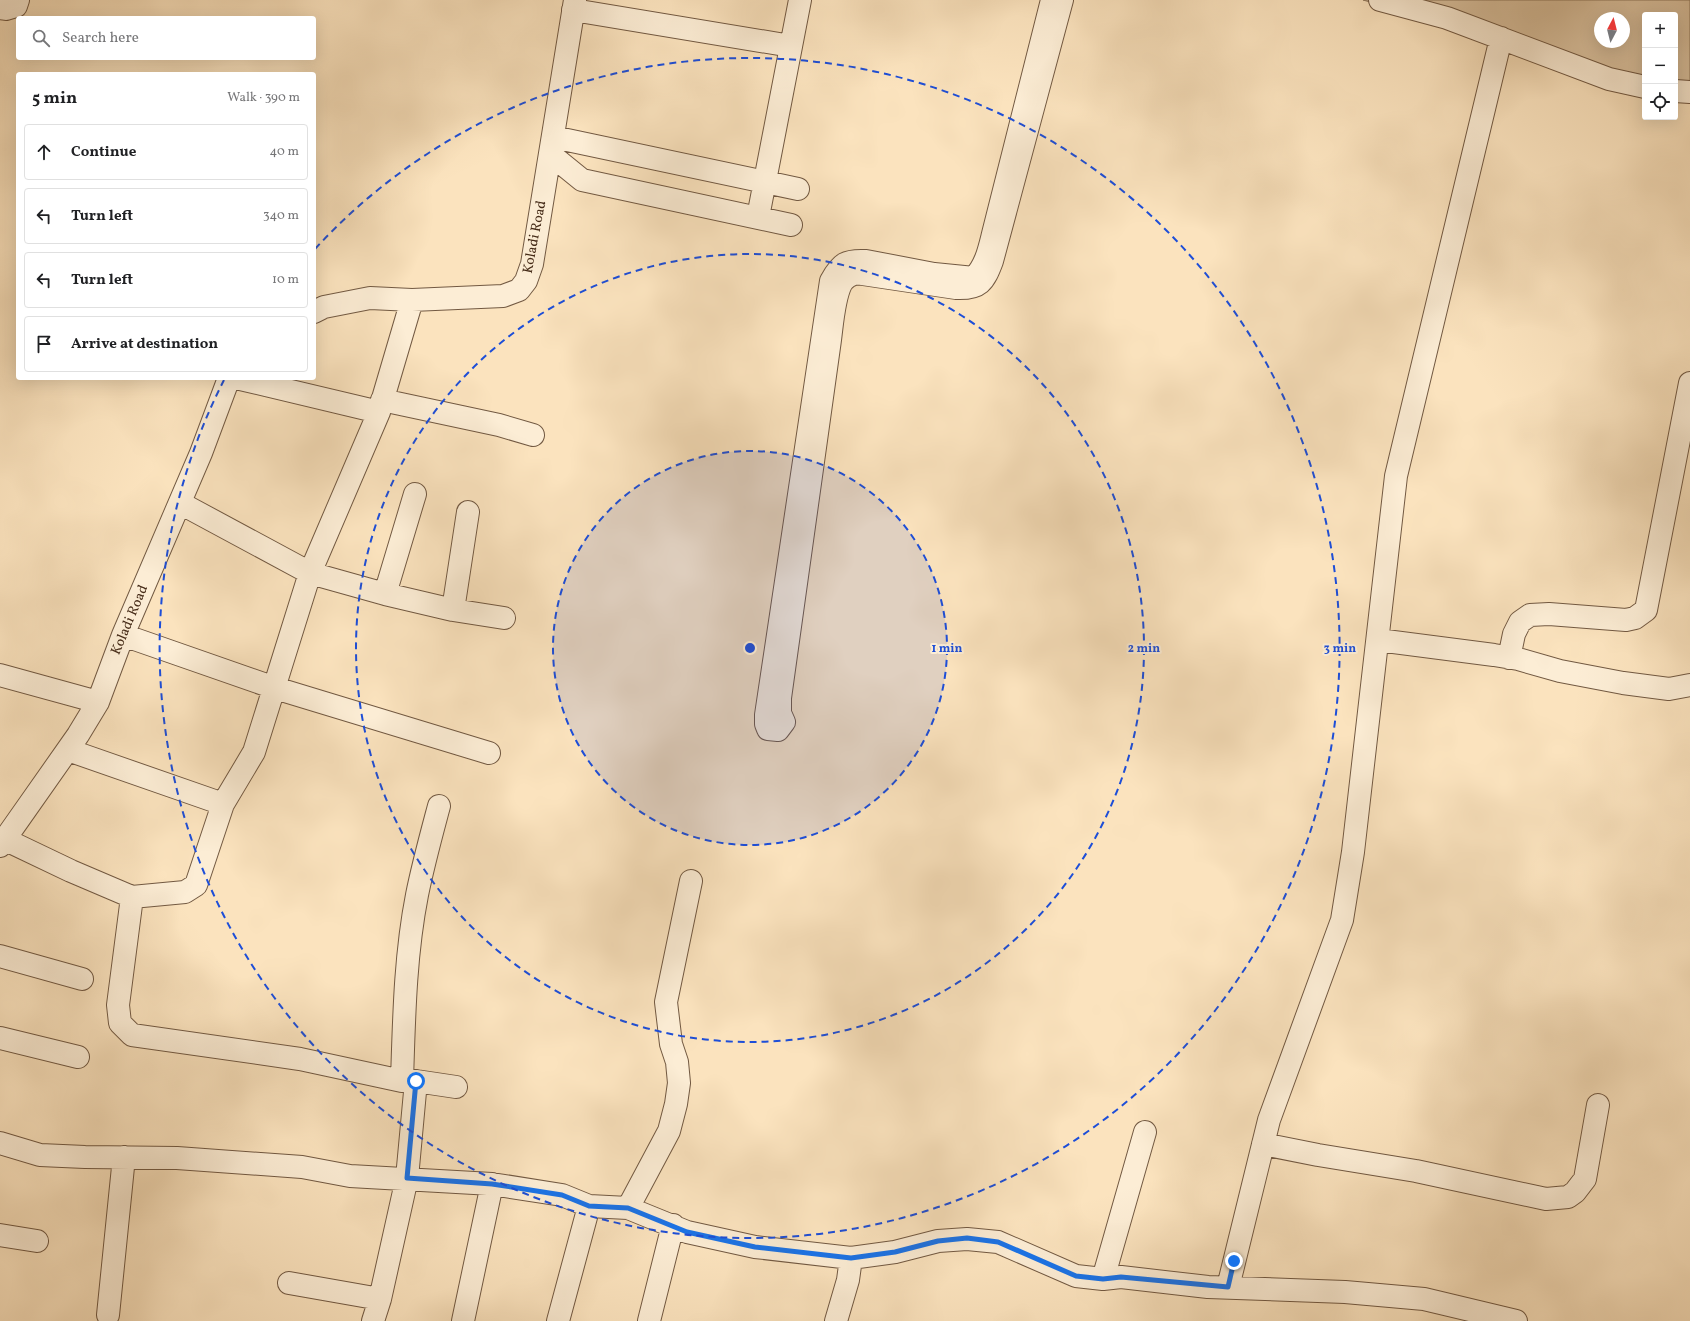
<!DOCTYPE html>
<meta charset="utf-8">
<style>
:root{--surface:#fff;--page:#f6f6f6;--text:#202124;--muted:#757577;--line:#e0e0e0}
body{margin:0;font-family:Vollkorn,serif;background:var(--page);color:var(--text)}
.controls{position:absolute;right:12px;top:12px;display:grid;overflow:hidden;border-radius:4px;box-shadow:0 4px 16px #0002}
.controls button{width:36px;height:36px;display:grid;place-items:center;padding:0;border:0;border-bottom:1px solid var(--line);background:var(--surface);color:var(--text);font:20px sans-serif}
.compass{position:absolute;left:1594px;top:12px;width:36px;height:36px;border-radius:50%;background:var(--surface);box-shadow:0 4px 16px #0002;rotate:7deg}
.stop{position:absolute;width:12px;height:12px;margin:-9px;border:3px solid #1a73e8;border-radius:50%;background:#fff}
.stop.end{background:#1a73e8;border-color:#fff;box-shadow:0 1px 4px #0008}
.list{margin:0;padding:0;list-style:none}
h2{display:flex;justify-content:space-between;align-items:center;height:52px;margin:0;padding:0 16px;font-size:17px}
h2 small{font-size:13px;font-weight:400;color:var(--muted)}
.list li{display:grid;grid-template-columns:26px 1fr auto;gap:12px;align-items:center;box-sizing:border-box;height:56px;margin:0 8px 8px;padding:0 8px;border:1px solid var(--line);border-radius:4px}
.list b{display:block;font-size:15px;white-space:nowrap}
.list em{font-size:13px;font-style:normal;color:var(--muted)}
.icon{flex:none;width:22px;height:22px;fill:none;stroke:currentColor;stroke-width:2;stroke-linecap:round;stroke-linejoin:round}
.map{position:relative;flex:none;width:1690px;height:1321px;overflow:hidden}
.search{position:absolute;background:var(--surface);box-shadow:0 4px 16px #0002;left:16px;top:16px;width:300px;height:44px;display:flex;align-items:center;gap:10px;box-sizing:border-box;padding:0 14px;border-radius:4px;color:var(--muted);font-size:15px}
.panel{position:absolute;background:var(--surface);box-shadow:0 4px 16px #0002;left:16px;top:72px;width:300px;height:308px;border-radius:4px}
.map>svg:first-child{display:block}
.green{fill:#dcc4a2;stroke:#90785d;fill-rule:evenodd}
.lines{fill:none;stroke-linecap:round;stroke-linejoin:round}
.minor-casing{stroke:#725942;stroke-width:24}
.minor{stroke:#fcedd5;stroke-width:22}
.route{stroke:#1a73e8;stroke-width:5}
.ring{fill:none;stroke:#1d4ed8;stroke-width:2;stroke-dasharray:7 5}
.labels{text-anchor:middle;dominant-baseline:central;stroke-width:4;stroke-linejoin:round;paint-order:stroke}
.street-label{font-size:14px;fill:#452b18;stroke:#fcedd5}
.centre{fill:#1d4ed8;stroke:#fcedd5;stroke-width:2}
.ring-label{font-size:12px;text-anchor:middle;font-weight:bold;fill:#1d4ed8;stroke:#fcedd5;stroke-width:4;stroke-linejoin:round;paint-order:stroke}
</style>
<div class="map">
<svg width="1690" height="1321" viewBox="0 0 1690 1321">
<rect width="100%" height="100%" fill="#fbe3be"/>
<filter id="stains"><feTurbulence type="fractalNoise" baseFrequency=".005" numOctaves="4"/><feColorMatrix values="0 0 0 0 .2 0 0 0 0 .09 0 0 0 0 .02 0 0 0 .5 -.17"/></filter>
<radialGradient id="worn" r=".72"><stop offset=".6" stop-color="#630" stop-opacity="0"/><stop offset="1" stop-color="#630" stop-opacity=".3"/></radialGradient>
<path class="green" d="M1363,0H1690V89H1675V15H1645V80ZM1600,18H1624V42H1600Z"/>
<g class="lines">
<defs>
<path id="minor" d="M1052,0L993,234C989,250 986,265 974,278L934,274L866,261C846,260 841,263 831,281L766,715V724L768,729L778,730L784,722L780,713V698L829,347C832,328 833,300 841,284C844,278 850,275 856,273L956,288C980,289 984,282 992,261L1062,0
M1380,0L1447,18L1609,79L1645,87
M0,8L6,9L16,6L18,0
M573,10L791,46
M1675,91L1690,92
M553,137L798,189
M550,154L582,180L791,225
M758,217L800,0
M314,312L324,307L370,298L412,300L503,296L519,290L526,281L532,264L575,0
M236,378L379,412
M382,400L499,425L533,435
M180,503L310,573L385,594L453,610L504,618
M385,594L415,494
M453,610L468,512
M123,635L275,688L489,753
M1378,640L1494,655L1518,659L1560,671L1623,683L1669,689L1690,685
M1509,658L1514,634L1520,622L1530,615L1549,614L1626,620L1635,618L1646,610L1690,383
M0,675L98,702
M68,750L223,804
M4,839L71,871L132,897L185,892L196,885L223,804L254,752L310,573L379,412L412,300
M0,846L78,735L98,702L123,635L201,453L229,378
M132,897L118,1005L120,1023L132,1035L300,1059L402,1081H416L456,1087
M0,956L82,979
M0,1038L78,1057
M402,1081C404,1019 405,956 417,895C423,865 431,836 439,806
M0,1143L40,1155L85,1157L177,1158L302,1167L350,1176L492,1184L463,1321
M1263,1144L1318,1155L1416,1171L1546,1199L1568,1197L1575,1192L1585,1179L1598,1105
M492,1184L562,1195L589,1206L628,1208L687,1232L755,1247L851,1258L895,1252L938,1241L967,1239L998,1242L1076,1276L1103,1279L1121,1277L1208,1287L1345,1292L1424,1299L1516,1321
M628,1208L669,1131L676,1104L679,1083L677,1062L671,1044L666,1002L691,881
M0,1235L37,1241
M1103,1279L1145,1132
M289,1283L380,1299
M1228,1287L1269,1120L1342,920L1353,852L1396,476L1501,38
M108,1315L124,1157
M373,1321L380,1299L407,1178L416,1081
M558,1321L589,1206
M649,1321L673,1225
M836,1321L848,1280L851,1258"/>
</defs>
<use href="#minor" class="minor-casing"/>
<use href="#minor" class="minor"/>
</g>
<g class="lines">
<path class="route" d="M416,1081L407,1178L492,1184L562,1195L589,1206L628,1208L687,1232L755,1247L851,1258L895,1252L938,1241L967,1238L998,1242L1076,1276L1103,1279L1121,1277L1228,1287L1234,1261"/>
</g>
<circle cx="750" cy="648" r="197" fill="#1d4ed8" fill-opacity=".12"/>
<g class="ring">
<circle cx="750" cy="648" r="197"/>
<circle cx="750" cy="648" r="394"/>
<path d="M315 249A590 590 0 1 1 224 380"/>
</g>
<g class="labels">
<g class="street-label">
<text transform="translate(535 237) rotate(-79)">Koladi Road</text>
<text transform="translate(130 620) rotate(-67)">Koladi Road</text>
</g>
</g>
<circle cx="750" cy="648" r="6" class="centre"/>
<g class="ring-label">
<text x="947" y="652">1 min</text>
<text x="1144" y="652">2 min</text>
<text x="1340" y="652">3 min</text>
</g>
<rect width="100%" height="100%" filter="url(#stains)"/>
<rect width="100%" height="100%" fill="url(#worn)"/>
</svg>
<div class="controls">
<button>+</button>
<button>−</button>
<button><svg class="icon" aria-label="locate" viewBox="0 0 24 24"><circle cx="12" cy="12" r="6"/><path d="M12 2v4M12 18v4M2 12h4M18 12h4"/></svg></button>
</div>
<svg class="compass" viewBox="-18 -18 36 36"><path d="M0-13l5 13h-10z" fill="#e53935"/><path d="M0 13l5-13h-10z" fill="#757577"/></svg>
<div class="stop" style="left:416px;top:1081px"></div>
<div class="stop end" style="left:1234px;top:1261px"></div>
<div class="search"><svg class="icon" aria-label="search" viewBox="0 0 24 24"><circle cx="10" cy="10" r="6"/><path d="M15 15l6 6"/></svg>Search here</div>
<section class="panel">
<h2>5 min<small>Walk · 390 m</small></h2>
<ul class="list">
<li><svg class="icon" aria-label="ahead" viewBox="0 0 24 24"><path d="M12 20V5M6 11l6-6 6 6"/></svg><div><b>Continue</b></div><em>40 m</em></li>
<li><svg class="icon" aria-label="left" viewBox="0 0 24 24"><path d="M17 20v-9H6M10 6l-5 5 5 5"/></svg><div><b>Turn left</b></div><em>340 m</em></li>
<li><svg class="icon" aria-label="left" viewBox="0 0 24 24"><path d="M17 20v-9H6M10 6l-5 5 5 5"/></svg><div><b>Turn left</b></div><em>10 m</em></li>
<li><svg class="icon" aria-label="arrive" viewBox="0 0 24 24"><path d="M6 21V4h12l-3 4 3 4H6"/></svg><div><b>Arrive at destination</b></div></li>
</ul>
</section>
</div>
